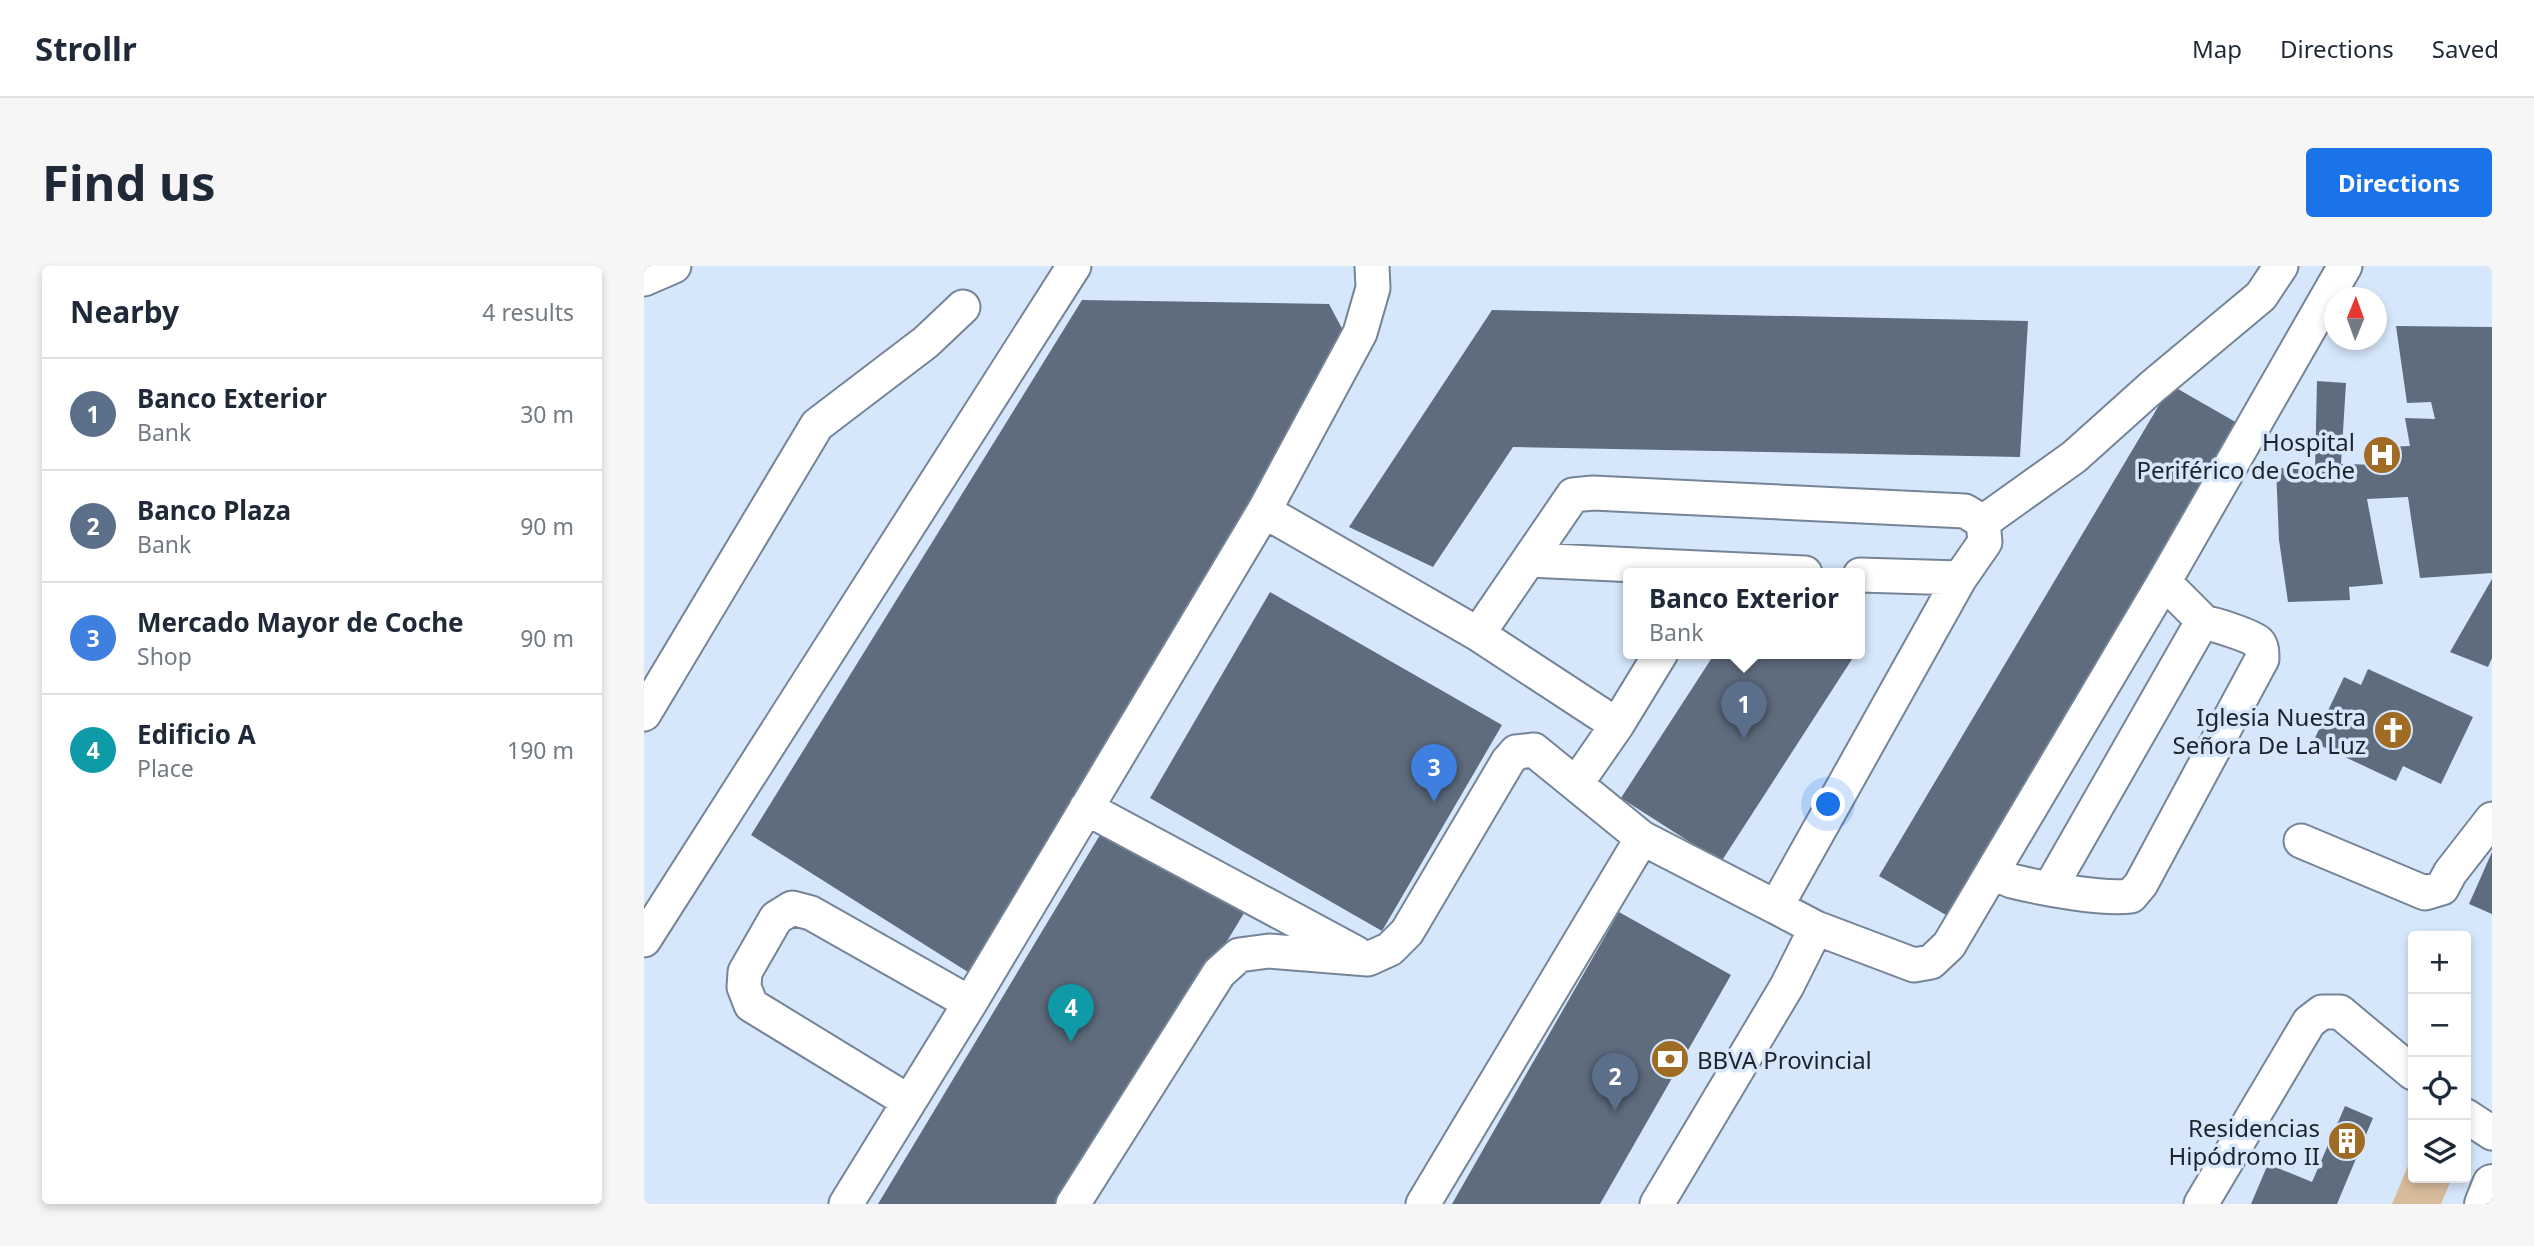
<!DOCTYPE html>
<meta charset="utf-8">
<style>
:root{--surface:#fff;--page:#f6f6f7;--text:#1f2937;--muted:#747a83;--line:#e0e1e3;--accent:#1a73e8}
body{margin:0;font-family:"Noto Sans",sans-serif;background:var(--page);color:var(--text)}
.controls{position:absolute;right:21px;bottom:21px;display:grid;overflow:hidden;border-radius:7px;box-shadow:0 4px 10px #0003}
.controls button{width:63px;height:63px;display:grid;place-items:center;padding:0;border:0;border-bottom:2px solid var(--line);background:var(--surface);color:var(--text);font:35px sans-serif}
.compass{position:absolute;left:1680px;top:21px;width:63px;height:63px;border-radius:50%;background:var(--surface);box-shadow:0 4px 10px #0003;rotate:1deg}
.you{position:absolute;left:1185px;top:539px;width:24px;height:24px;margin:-18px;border:5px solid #fff;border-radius:50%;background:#1a73e8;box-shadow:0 0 0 10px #1a73e833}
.badge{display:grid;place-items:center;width:46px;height:46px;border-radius:50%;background:var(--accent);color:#fff;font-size:23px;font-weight:700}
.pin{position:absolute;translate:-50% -58px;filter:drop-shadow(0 2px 4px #0008)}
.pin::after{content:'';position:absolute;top:37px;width:24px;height:21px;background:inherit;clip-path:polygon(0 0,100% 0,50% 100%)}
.popup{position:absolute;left:979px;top:302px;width:242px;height:91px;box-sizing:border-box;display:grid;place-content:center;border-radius:7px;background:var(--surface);filter:drop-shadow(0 2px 5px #0005);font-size:23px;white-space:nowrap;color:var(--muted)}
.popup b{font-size:26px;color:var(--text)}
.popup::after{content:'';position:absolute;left:50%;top:100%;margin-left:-14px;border:14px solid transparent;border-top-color:var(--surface)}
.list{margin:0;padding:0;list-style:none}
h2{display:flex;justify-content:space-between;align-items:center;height:91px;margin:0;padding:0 28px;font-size:30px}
h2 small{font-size:23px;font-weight:400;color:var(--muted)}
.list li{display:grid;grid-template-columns:46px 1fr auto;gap:21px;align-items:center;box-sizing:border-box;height:112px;padding:0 28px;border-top:2px solid var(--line)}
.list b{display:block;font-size:26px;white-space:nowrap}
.list p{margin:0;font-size:23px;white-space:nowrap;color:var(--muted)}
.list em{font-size:23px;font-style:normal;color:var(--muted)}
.icon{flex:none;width:38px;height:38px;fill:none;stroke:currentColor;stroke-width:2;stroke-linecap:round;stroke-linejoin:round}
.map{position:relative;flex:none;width:1848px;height:938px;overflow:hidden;border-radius:7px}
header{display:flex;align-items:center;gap:42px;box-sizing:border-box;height:98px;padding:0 35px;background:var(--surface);border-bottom:2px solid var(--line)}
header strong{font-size:33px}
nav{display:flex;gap:38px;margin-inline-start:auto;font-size:24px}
.intro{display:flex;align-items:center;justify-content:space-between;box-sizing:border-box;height:168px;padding:0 42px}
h1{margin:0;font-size:49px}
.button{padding:18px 32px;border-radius:7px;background:var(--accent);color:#fff;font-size:24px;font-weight:700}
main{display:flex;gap:42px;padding:0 42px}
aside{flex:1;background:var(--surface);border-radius:7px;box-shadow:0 4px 10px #0003}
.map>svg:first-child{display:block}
.green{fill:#d8bb9b}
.building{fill:#5e6c7e}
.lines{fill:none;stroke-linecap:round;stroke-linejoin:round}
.minor-casing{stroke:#758497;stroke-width:37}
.major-casing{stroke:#758497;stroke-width:42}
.minor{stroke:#fff;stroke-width:33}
.major{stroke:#fff;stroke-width:38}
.labels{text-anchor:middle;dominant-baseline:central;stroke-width:7;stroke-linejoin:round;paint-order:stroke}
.poi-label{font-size:24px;fill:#1e242c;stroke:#d6e7fc;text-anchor:end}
</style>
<header>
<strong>Strollr</strong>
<nav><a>Map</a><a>Directions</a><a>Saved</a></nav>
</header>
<div class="intro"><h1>Find us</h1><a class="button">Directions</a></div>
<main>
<aside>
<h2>Nearby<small>4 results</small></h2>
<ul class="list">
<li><span class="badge" style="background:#5c6f8a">1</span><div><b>Banco Exterior</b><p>Bank</p></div><em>30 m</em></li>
<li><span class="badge" style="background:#5c6f8a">2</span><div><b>Banco Plaza</b><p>Bank</p></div><em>90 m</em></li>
<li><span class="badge" style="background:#3f7fe0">3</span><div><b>Mercado Mayor de Coche</b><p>Shop</p></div><em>90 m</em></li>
<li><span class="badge" style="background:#0f9aa8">4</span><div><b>Edificio A</b><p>Place</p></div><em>190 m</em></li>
</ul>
</aside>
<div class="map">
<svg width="1848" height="938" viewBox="0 0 1848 938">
<rect width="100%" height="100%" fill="#d6e7fc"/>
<path class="green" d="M1769,888V912H1808L1797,938H1748Z"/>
<path class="building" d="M438,34L685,38L702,70L335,713L107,569Z
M848,44L1384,55L1376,191L869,181L789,301L705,261Z
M1752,60L1848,61V307L1776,312L1764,231L1723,233L1739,318L1705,321L1706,334L1644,336L1635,274L1632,202L1671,204L1673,115L1702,117L1697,198L1739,199L1737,181L1766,180L1761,152L1791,153L1787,136L1763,137Z
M1527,119L1595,158L1302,649L1235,610Z
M1848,313V392L1844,401L1806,386Z
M626,326L858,459L738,665L506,532Z
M1071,387H1212L1077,596L977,532Z
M1724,403L1829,451L1797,518L1759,500L1752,515L1669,476L1700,411L1717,419Z
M462,559L603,642L425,938H234Z
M1848,586V648L1825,638Z
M975,646L1087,709L956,938H808Z
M1701,840L1729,852L1693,938H1607L1624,898L1668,916Z"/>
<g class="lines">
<defs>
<path id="minor" d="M0,13L30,0
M620,245L834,368L973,459
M885,294L1161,307
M1216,309L1316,312
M1520,316L1561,357
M834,368L929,229L949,227L1321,245L1339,256
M0,448L173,159L282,76L319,41
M932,518L973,459L1017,387
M442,542L712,687
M1657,575L1781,627L1798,622L1806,607L1848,553
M1350,604C1355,608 1362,613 1368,615C1396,622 1460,634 1487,630L1497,618L1618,393C1618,387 1618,380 1614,376C1607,370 1571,358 1561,357L1554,363L1406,622
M1172,662L1270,699L1287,696L1305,679L1520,316L1701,0
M0,674L430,0
M264,835L107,739L100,721L101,706L132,652L148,642L167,647L326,737
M1822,850L1848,867
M202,938L326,737L620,245L716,67L729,22L728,0
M429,938L575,707L595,689L625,685L724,693L746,683L763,666L864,495L872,486L890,484L998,572L1132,641
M779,938L998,572
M1013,938L1143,720L1172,662L1132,641L1316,312L1341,276L1339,256L1430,191L1508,121L1617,30L1637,0
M1557,938L1665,756L1678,746H1696L1769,807"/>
<path id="major" d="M1840,938L1848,918"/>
</defs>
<use href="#minor" class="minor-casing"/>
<use href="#major" class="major-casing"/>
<use href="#minor" class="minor"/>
<use href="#major" class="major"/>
</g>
<defs>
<symbol id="hospital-disc" viewBox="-11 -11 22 22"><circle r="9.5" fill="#a06b23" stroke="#d6e7fc"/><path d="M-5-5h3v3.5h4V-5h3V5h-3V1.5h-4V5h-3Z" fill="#fff"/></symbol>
<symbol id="church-disc" viewBox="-11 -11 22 22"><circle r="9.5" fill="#a06b23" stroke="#d6e7fc"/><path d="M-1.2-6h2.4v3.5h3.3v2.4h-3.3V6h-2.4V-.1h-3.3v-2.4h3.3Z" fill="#fff"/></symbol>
<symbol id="bank-disc" viewBox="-11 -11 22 22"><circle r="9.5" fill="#a06b23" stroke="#d6e7fc"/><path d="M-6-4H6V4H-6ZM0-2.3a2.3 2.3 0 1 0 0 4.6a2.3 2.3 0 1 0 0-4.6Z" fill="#fff"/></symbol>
<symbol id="building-disc" viewBox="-11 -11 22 22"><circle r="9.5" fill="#a06b23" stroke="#d6e7fc"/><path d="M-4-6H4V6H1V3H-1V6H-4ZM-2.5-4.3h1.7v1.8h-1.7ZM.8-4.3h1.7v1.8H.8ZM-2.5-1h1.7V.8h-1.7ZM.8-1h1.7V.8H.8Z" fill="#fff"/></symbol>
</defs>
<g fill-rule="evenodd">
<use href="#hospital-disc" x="1716" y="167" width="44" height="44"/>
<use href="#church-disc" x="1727" y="442" width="44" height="44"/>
<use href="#bank-disc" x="1004" y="771" width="44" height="44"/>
<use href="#building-disc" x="1681" y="853" width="44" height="44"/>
</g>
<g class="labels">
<g class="poi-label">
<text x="1711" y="175">Hospital<tspan x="1711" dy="28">Periférico de Coche</tspan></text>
<text x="1722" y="450">Iglesia Nuestra<tspan x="1722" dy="28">Señora De La Luz</tspan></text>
<text x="1053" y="793" text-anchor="start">BBVA Provincial</text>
<text x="1676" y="861">Residencias<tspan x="1676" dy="28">Hipódromo II</tspan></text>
</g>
</g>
</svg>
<div class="controls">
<button>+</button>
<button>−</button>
<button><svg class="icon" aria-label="locate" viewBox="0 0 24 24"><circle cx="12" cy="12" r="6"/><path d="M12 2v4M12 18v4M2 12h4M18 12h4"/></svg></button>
<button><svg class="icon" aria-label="layers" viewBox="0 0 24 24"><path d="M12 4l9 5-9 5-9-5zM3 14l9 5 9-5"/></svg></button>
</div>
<svg class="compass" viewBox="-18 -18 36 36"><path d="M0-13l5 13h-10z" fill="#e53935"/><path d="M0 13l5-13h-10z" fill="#747a83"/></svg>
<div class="you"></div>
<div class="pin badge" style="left:1100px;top:473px;background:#5c6f8a">1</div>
<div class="popup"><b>Banco Exterior</b>Bank</div>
<div class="pin badge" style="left:971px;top:845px;background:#5c6f8a">2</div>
<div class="pin badge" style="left:790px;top:536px;background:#3f7fe0">3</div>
<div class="pin badge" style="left:427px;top:776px;background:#0f9aa8">4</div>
</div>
</main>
